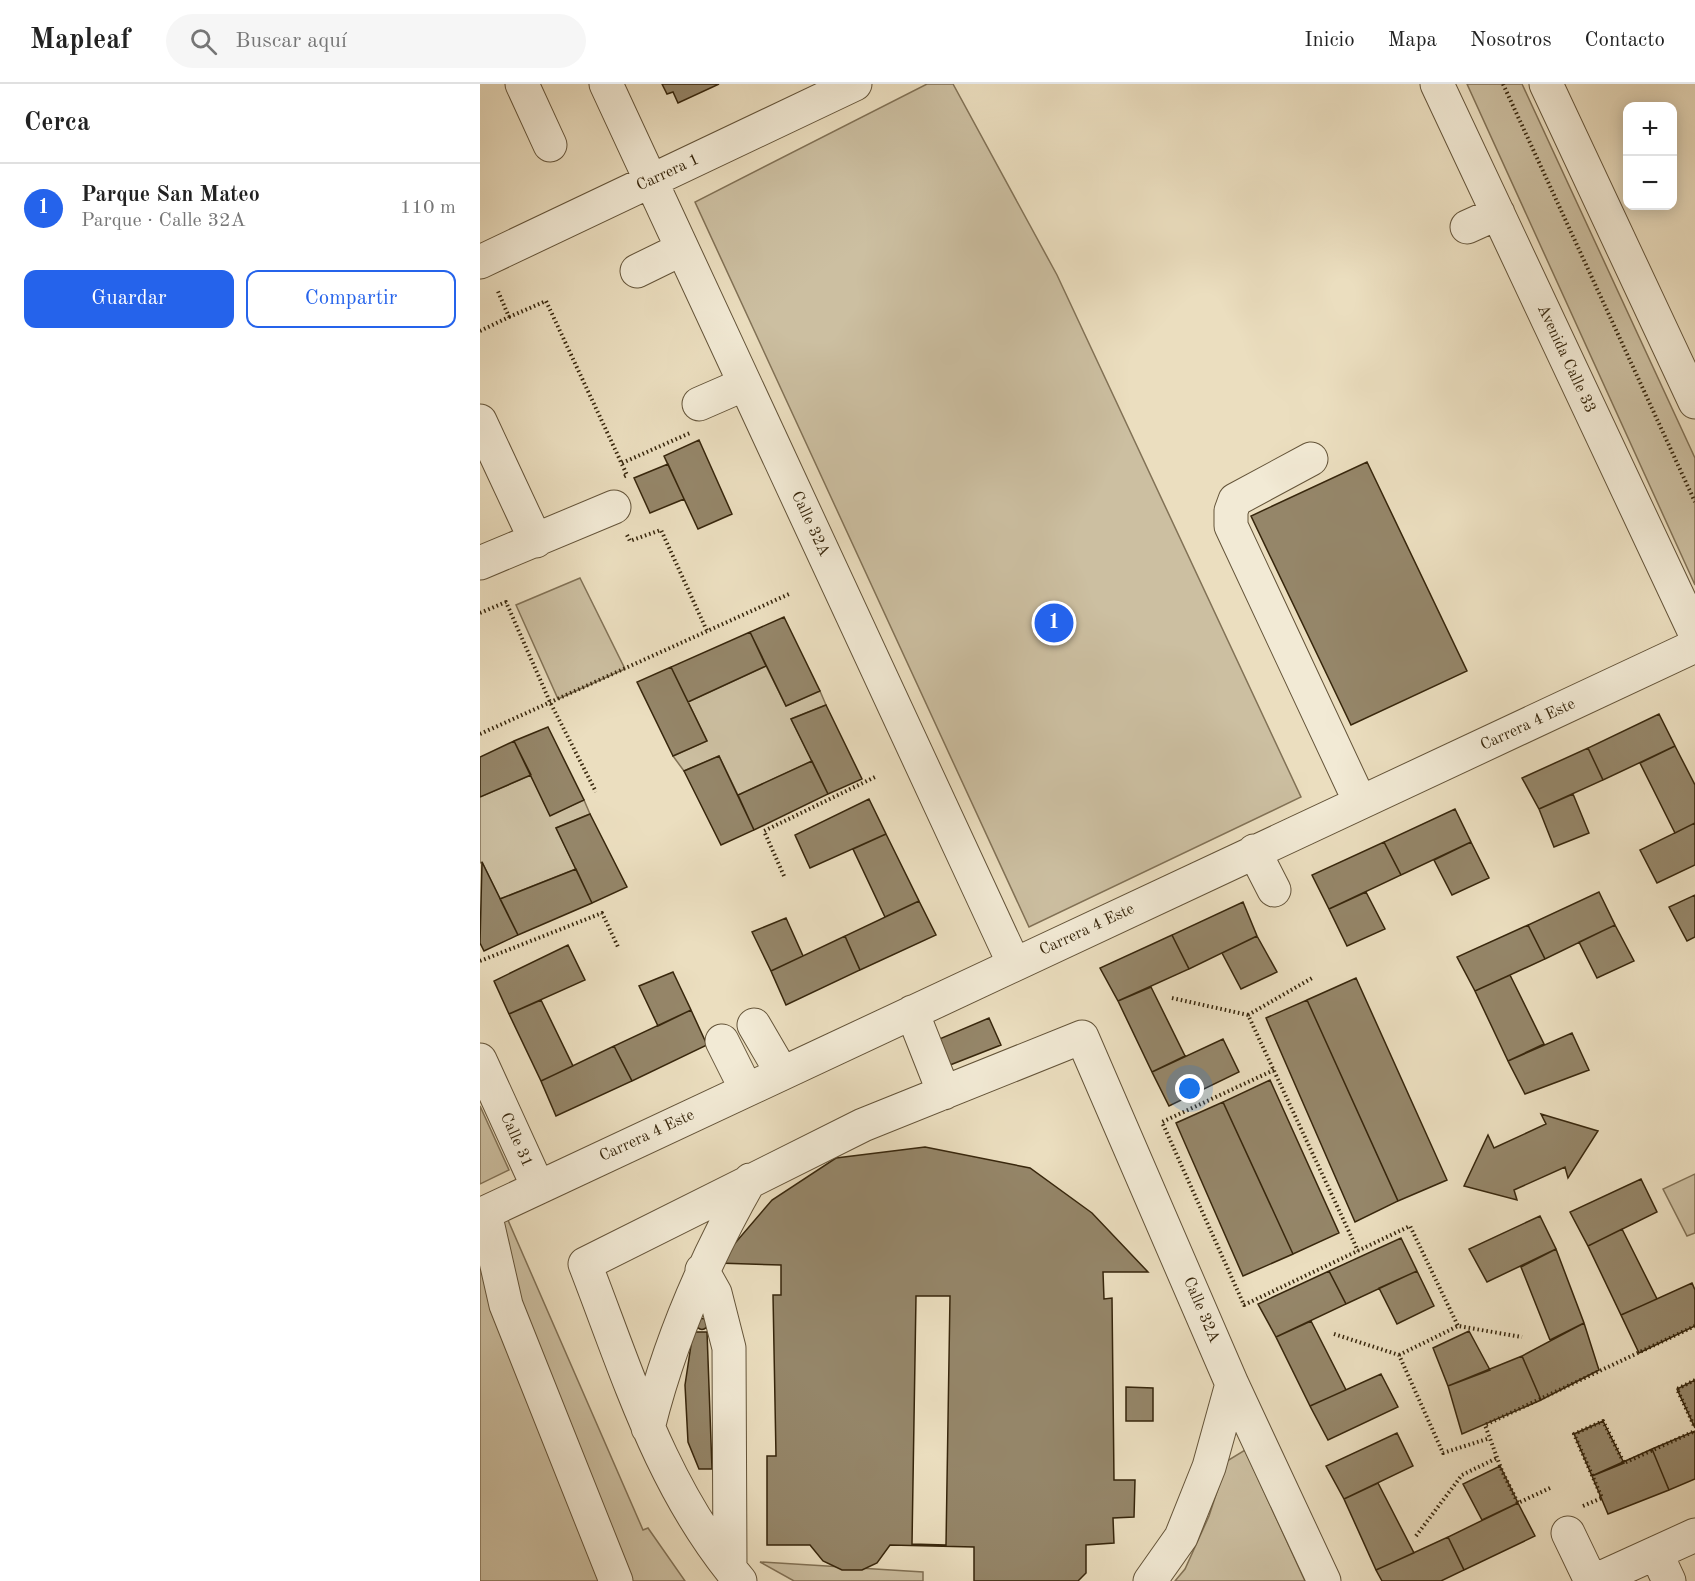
<!DOCTYPE html>
<html lang="es">
<head>
<meta charset="utf-8">
<style>
	body { margin:0; font-family:"Old Standard TT",serif; background:#f6f6f6; color:#222 }
	.controls { position:absolute; right:18px; top:18px; display:grid; overflow:hidden; border-radius:12px; box-shadow:0 3px 15px #0003 }
	.controls button { width:54px; height:54px; display:grid; place-items:center; padding:0; border:0; border-bottom:2px solid #e0e0e0; background:#fff; color:#222; font:30px sans-serif }
	.you { position:absolute; left:710px; top:1005px; width:21px; height:21px; margin:-15px; border:4px solid #fff; border-radius:50%; background:#1a73e8; box-shadow:0 0 0 9px #1a73e833 }
	.badge { display:grid; place-items:center; width:39px; height:39px; border-radius:50%; background:#2563eb; color:#fff; font-size:20px; font-weight:700 }
	.pin { position:absolute; translate:-50% -50%; border:3px solid #fff; box-shadow:0 2px 6px #0006 }
	.list { margin:0; padding:0; list-style:none }
	h2 { display:flex; justify-content:space-between; align-items:center; height:78px; margin:0; padding:0 24px; font-size:26px }
	h2 small { font-size:20px; font-weight:400; color:#767676 }
	.list li { display:grid; grid-template-columns:39px 1fr auto; gap:18px; align-items:center; box-sizing:border-box; height:90px; padding:0 24px; border-top:2px solid #e0e0e0 }
	.list b { display:block; font-size:22px; white-space:nowrap }
	.list p { margin:0; font-size:20px; white-space:nowrap; color:#767676 }
	.list em { font-size:20px; font-style:normal; color:#767676 }
	.actions { display:flex; gap:12px; padding:18px 24px }
	.actions a { flex:1; padding:14px 0; border:2px solid #2563eb; border-radius:12px; text-align:center; font-size:21px; color:#2563eb }
	.actions .main { background:#2563eb; color:#fff }
	.icon { flex:none; width:33px; height:33px; fill:none; stroke:currentColor; stroke-width:2; stroke-linecap:round; stroke-linejoin:round }
	.map { position:relative; flex:none; width:1215px; height:1497px; overflow:hidden }
	header { display:flex; align-items:center; gap:36px; box-sizing:border-box; height:84px; padding:0 30px; background:#fff; border-bottom:2px solid #e0e0e0 }
	header strong { font-size:28px }
	nav { display:flex; gap:33px; margin-inline-start:auto; font-size:21px }
	.search { width:420px; height:54px; background:#f6f6f6; display:flex; align-items:center; gap:15px; box-sizing:border-box; padding:0 21px; border-radius:33px; color:#767676; font-size:22px }
	main { display:flex }
	aside { flex:1; background:#fff }
	.map>svg:first-child { display:block }
	.green { fill:#ccbfa1; stroke:#827256; stroke-width:1.5 }
	.building { fill:#958669; stroke:#37260c; stroke-width:1.5; fill-rule:evenodd }
	.lines { fill:none; stroke-linecap:round; stroke-linejoin:round }
	.minor-casing { stroke:#645439; stroke-width:35 }
	.path { stroke:#37260c; stroke-width:4; stroke-dasharray:1.5 3; stroke-linecap:butt }
	.minor { stroke:#f2ead5; stroke-width:33 }
	.labels { text-anchor:middle; dominant-baseline:central; stroke-width:5; stroke-linejoin:round; paint-order:stroke }
	.street-label { font-size:16px; fill:#37260c; stroke:#f2ead5 }
</style>
</head>
<body>
<header>
<strong>Mapleaf</strong>
<div class="search"><svg class="icon" aria-label="search" viewBox="0 0 24 24"><circle cx="10" cy="10" r="6"/><path d="M15 15l6 6"/></svg>Buscar aquí</div>
<nav><a>Inicio</a><a>Mapa</a><a>Nosotros</a><a>Contacto</a></nav>
</header>
<main>
<aside>
<h2>Cerca<small></small></h2>
<ul class="list">
<li><span class="badge">1</span><div><b>Parque San Mateo</b><p>Parque · Calle 32A</p></div><em>110 m</em></li>
</ul>
<div class="actions"><a class="main">Guardar</a><a>Compartir</a></div>
</aside>
<div class="map">
<svg width="1215" height="1497" viewBox="0 0 1215 1497">
	<rect width="100%" height="100%" fill="#ebdebf"/>
	<filter id="stains"><feTurbulence type="fractalNoise" baseFrequency=".00333" numOctaves="4"/><feColorMatrix values="0 0 0 0 .2 0 0 0 0 .09 0 0 0 0 .02 0 0 0 .5 -.17"/></filter>
	<radialGradient id="worn" r=".72"><stop offset=".6" stop-color="#630" stop-opacity="0"/><stop offset="1" stop-color="#630" stop-opacity=".3"/></radialGradient>
	<path class="green" d="M447 0H473L577 191 821 713 549 843 215 118Z
		M987 0H1042L1215 374V501Z
		M100 494 145 585 78 615 36 521Z
		M286 582 306 622 340 607 346 621 311 635 332 677 258 711 239 672 204 687 193 672 227 657 208 618Z
		M51 691 70 731 104 716 110 730 76 744 96 785 20 815 2 778 0 779V713Z
		M0 1022 29 1086 0 1100Z
		M1215 1090V1149L1207 1152 1183 1105Z
		M24 1127 163 1446 168 1444 205 1497H0V1138Z
		M765 1366 825 1497H695L705 1485 729 1432 747 1377Z
		M280 1478 443 1488V1497H314Z"/>
	<path class="building" d="M182 0H239L198 19 193 8 187 10Z
		M219 356 252 430 218 445 184 372Z
		M887 378 987 587 871 641 771 432Z
		M188 380 204 415 170 429 154 394Z
		M304 533 340 607 306 622 270 548Z
		M270 548 286 582 208 618 191 583Z
		M191 583 227 657 193 672 157 598Z
		M346 621 382 695 348 710 311 635Z
		M1179 630 1195 662 1123 696 1108 664Z
		M68 643 104 716 70 732 34 657Z
		M34 657 51 691 0 713V673Z
		M1195 662 1215 701V739L1195 749 1160 679Z
		M1108 664 1123 696 1059 725 1042 694Z
		M239 672 274 746 241 761 204 687Z
		M332 677 348 710 274 746 258 711Z
		M1093 710 1109 749 1074 763 1059 725Z
		M389 715 406 750 330 784 315 751Z
		M975 725 991 758 921 791 904 758Z
		M110 730 147 803 112 819 76 744Z
		M1215 739V781L1177 799 1160 766Z
		M406 750 439 817 405 833 373 765Z
		M904 758 921 791 849 825 832 791Z
		M991 758 1009 794 972 811 954 776Z
		M2 778 38 851 4 867 0 859Z
		M96 785 112 819 38 851 20 815Z
		M886 808 905 845 867 862 849 825Z
		M1119 808 1135 841 1065 875 1048 841Z
		M1215 811V853L1207 857 1189 823Z
		M439 817 456 851 380 886 365 852Z
		M763 818 777 852 709 885 692 851Z
		M306 834 323 872 291 887 272 848Z
		M1048 841 1065 875 995 907 977 873Z
		M1135 841 1154 877 1117 894 1099 858Z
		M692 851 709 885 638 917 620 884Z
		M365 852 380 886 306 921 291 887Z
		M777 852 797 888 761 905 742 869Z
		M88 861 105 896 29 930 14 897Z
		M193 888 211 926 178 942 159 902Z
		M1030 891 1064 960 1028 977 995 907Z
		M876 894 967 1096 918 1117 827 916Z
		M671 903 705 972 672 988 638 917Z
		M61 916 93 982 61 997 29 930Z
		M827 916 918 1117 875 1138 786 934Z
		M211 926 227 961 152 997 134 962Z
		M509 934 521 961 470 981 457 956Z
		M1092 949 1109 986 1045 1010 1028 977Z
		M743 955 759 988 689 1022 672 988Z
		M134 962 152 997 76 1032 61 997Z
		M790 996 859 1149 813 1170 743 1018Z
		M743 1018 813 1170 763 1192 696 1039Z
		M1061 1030 1118 1047 1088 1094 1085 1083 1034 1106 1037 1116 984 1102 1008 1051 1014 1064 1066 1040Z
		M445 1063 550 1084 612 1129 668 1188H623L624 1215 632 1214 634 1396H655L654 1433 633 1434 634 1459 606 1461V1489L598 1497H494V1463L410 1461 397 1479 382 1486H362L343 1477 330 1461H287V1372H296L293 1211H301V1181L238 1179 292 1116 356 1074ZM436 1212H470L466 1461 432 1460Z
		M1161 1095 1177 1128 1108 1162 1090 1128Z
		M1060 1132 1076 1165 1007 1198 989 1165Z
		M1142 1145 1177 1215 1141 1231 1108 1162Z
		M921 1154 937 1187 866 1220 849 1187Z
		M1076 1165 1104 1239 1070 1256 1041 1183Z
		M849 1187 866 1220 796 1253 778 1220Z
		M937 1187 954 1222 917 1240 899 1204Z
		M1212 1199 1215 1206V1242L1159 1269 1141 1231Z
		M216.5 1240a5.5 5.5 0 1 1 11 0a5.5 5.5 0 1 1-11 0Z
		M831 1237 866 1306 830 1322 796 1253Z
		M1104 1239 1119 1286 1061 1316 1042 1272Z
		M989 1247 1010 1286 968 1302 953 1264Z
		M213 1248H227L232 1385H219L208 1358 205 1301Z
		M1042 1272 1061 1316 982 1350 968 1302Z
		M901 1290 918 1323 848 1356 830 1322Z
		M1215 1296V1344L1197 1305Z
		M646 1303 673 1304V1337H646Z
		M1123 1337 1144 1379 1112 1392 1094 1350Z
		M1215 1347V1395L1189 1406 1172 1365Z
		M917 1349 933 1382 864 1415 846 1382Z
		M1172 1365 1189 1406 1128 1430 1112 1392Z
		M1020 1382 1038 1419 1002 1436 983 1400Z
		M898 1399 934 1469 896 1486 864 1415Z
		M1038 1419 1055 1452 984 1486 968 1453Z
		M968 1453 984 1486 961 1497H902L896 1486Z"/>
	<g class="lines">
		<g class="minor-casing">
			<path id="minor" d="M42 0 70 61
				M126 0 534 880
				M957 0 1215 549
				M1066 0 1215 318
				M987 143 1018 129
				M0 178 375 0
				M157 187 202 165
				M219 320 265 300
				M0 337 56 457
				M831 375 755 416 751 427V442L880 718
				M0 479 134 423
				M774 767 794 806
				M432 928 464 1009
				M274 941 302 989
				M242 957 266 1005
				M0 976 58 1103
				M5 1129 26 1221 136 1497
				M0 1131 1215 562
				M222 1186 235 1209 249 1264 250 1484
				M168 1344C190 1255 225 1175 270 1096
				M1088 1449 1111 1497
				M1176 1469 1189 1497
				M260 1497C182 1405 148 1291 105 1180L383 1041 602 953 752 1300 844 1497
				M670 1497 701 1453 729 1383 752 1300
				M1114 1497 1215 1451"/>
		</g>
		<path class="path" d="M1023 0 1215 418
			M29 233 66 217 147 391 143 393
			M0 247 29 233 17 205
			M142 379 210 349
			M147 451 150 457 181 446 227 547
			M0 529 26 518 70 618 116 708
			M0 650 309 510
			M304 792 284 747 395 693
			M0 877 122 829 139 865
			M692 914 768 931 878 1167
			M768 931 834 893
			M794 986 682 1038 764 1221 930 1142 978 1242
			M854 1250 919 1271 963 1369 1010 1354
			M919 1271 978 1242 1042 1253
			M1215 1296 1197 1305 1215 1344
			M1070 1404 1038 1419 1022 1387 1005 1341 1215 1242
			M1103 1422 1122 1414 1094 1350 1123 1337 1144 1379 1215 1347
			M936 1452 982 1391 1017 1374"/>
		<use href="#minor" class="minor"/>
	</g>
	<g class="labels">
		<g class="street-label">
			<text transform="translate(188 89) rotate(-25)">Carrera 1</text>
			<text transform="translate(1086 275) rotate(65)">Avenida Calle 33</text>
			<text transform="translate(330 440) rotate(65)">Calle 32A</text>
			<text transform="translate(1048 641) rotate(-25)">Carrera 4 Este</text>
			<text transform="translate(607 846) rotate(-25)">Carrera 4 Este</text>
			<text transform="translate(167 1052) rotate(-25)">Carrera 4 Este</text>
			<text transform="translate(36 1056) rotate(66)">Calle 31</text>
			<text transform="translate(721 1226) rotate(67)">Calle 32A</text>
		</g>
	</g>
	<rect width="100%" height="100%" filter="url(#stains)"/>
	<rect width="100%" height="100%" fill="url(#worn)"/>
</svg>
<div class="controls">
<button>+</button>
<button>−</button>
</div>
<div class="you"></div>
<div class="pin badge" style="left:574px;top:539px">1</div>
</div>
</main>
</body>
</html>
